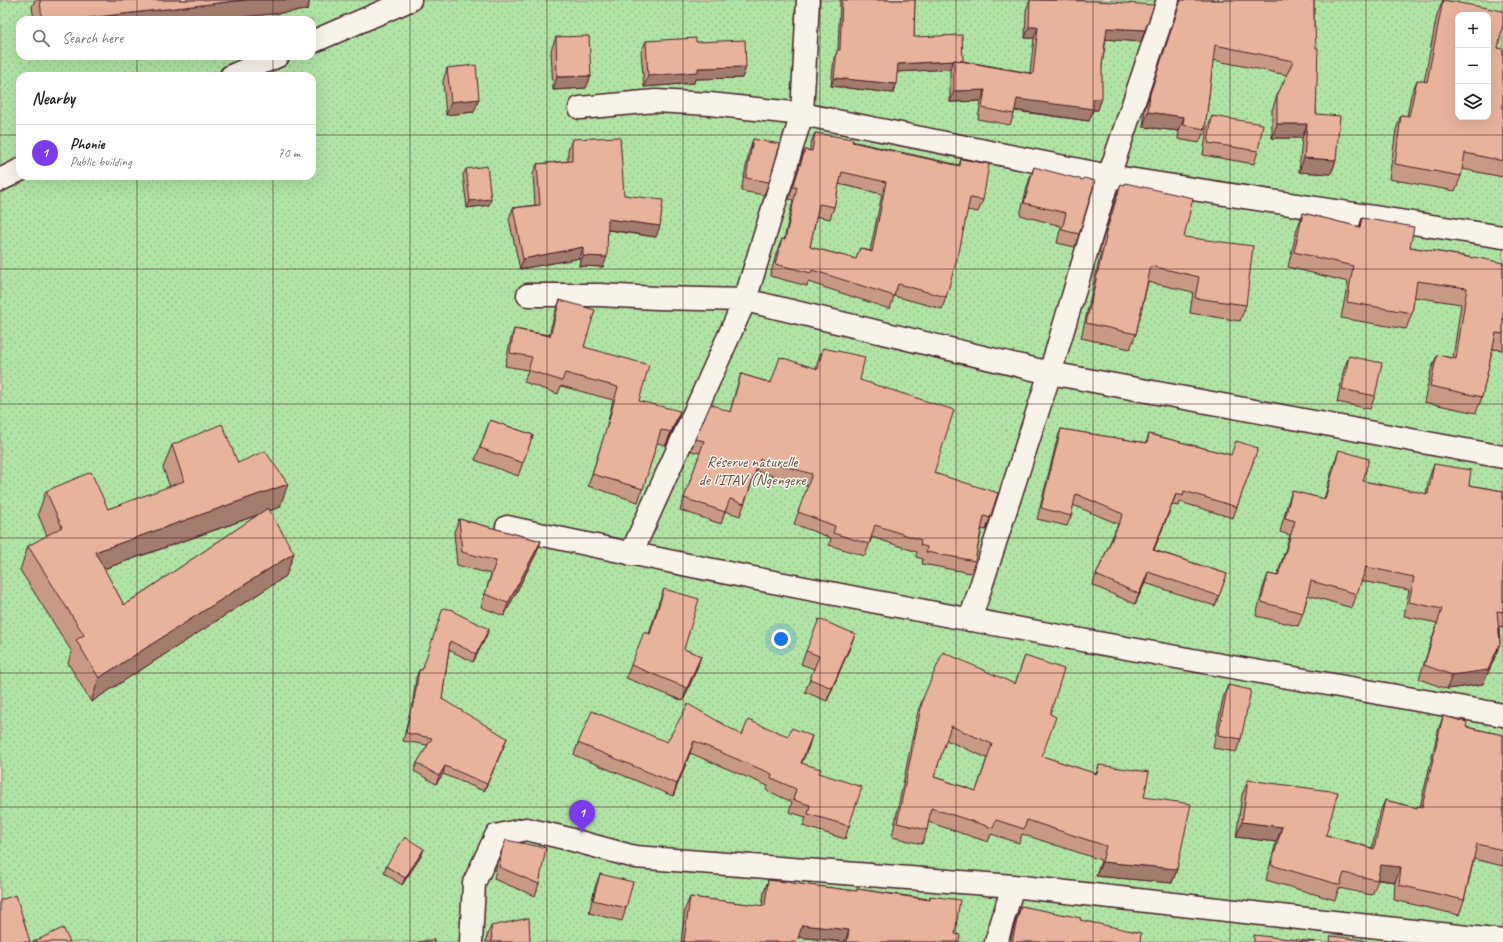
<!DOCTYPE html>
<html lang="en">
<head>
<meta charset="utf-8">
<style>
	body { margin:0; font-family:Caveat,sans-serif; background:#f2f2f2; color:#222 }
	.controls { position:absolute; right:12px; top:12px; display:grid; overflow:hidden; border-radius:8px; box-shadow:0 4px 16px #0002 }
	.controls button { width:36px; height:36px; display:grid; place-items:center; padding:0; border:0; border-bottom:1px solid #e0e0e0; background:#fff; color:#222; font:20px sans-serif }
	.you { position:absolute; left:781px; top:639px; width:14px; height:14px; margin:-10px; border:3px solid #fff; border-radius:50%; background:#1a73e8; box-shadow:0 0 0 6px #1a73e833 }
	.badge { display:grid; place-items:center; width:26px; height:26px; border-radius:50%; background:#7c3aed; color:#fff; font-size:13px; font-weight:700 }
	.pin { position:absolute; translate:-50% -33px; filter:drop-shadow(0 1px 2px #0008) }
	.pin::after { content:''; position:absolute; top:21px; width:14px; height:12px; background:inherit; clip-path:polygon(0 0,100% 0,50% 100%) }
	.list { margin:0; padding:0; list-style:none }
	h2 { display:flex; justify-content:space-between; align-items:center; height:52px; margin:0; padding:0 16px; font-size:17px }
	h2 small { font-size:13px; font-weight:400; color:#767676 }
	.list li { display:grid; grid-template-columns:26px 1fr auto; gap:12px; align-items:center; box-sizing:border-box; height:56px; padding:0 16px; border-top:1px solid #e0e0e0 }
	.list b { display:block; font-size:15px; white-space:nowrap }
	.list p { margin:0; font-size:13px; white-space:nowrap; color:#767676 }
	.list em { font-size:13px; font-style:normal; color:#767676 }
	.icon { flex:none; width:22px; height:22px; fill:none; stroke:currentColor; stroke-width:2; stroke-linecap:round; stroke-linejoin:round }
	.map { position:relative; flex:none; width:1503px; height:942px; overflow:hidden }
	.search { position:absolute; background:#fff; box-shadow:0 4px 16px #0002; left:16px; top:16px; width:300px; height:44px; display:flex; align-items:center; gap:10px; box-sizing:border-box; padding:0 14px; border-radius:12px; color:#767676; font-size:15px }
	.panel { position:absolute; background:#fff; box-shadow:0 4px 16px #0002; left:16px; top:72px; width:300px; height:108px; border-radius:12px }
	.map>svg:first-child { display:block }
	.grass { fill:url(#grass-dots); stroke:#7d8168; fill-rule:evenodd }
	.lines { fill:none; stroke-linecap:round; stroke-linejoin:round }
	.street-casing { stroke:#4a1f2b; stroke-width:25 }
	.secondary-casing { stroke:#4a1f2b; stroke-width:25 }
	.street { stroke:#f7f3e8; stroke-width:22 }
	.secondary { stroke:#f7f3e8; stroke-width:22 }
	.wall { fill:#c89a86; stroke:#4a1f2b; fill-rule:evenodd }
	.shaded-wall { fill:#a27d6d; stroke:#4a1f2b }
	.building { fill:#e8b39c; stroke:#4a1f2b; fill-rule:evenodd }
	.grid { fill:none; stroke:#4a1f2b; stroke-width:1; stroke-opacity:0.55 }
	.labels { text-anchor:middle; dominant-baseline:central; stroke-width:3; stroke-linejoin:round; paint-order:stroke }
	.park-label { font-size:16px; fill:#645049; stroke:#f7f3e8 }
</style>
</head>
<body>
<div class="map">
<svg width="1503" height="942" viewBox="0 0 1503 942">
	<defs>
		<pattern id="grass-dots" width="8" height="8" patternUnits="userSpaceOnUse"><rect width="8" height="8" fill="#b0e3a4"/><path d="M2 2h.1M6 6h.1" fill="none" stroke="#99c28d" stroke-width="1.8" stroke-linecap="round"/></pattern>
	</defs>
	<rect width="100%" height="100%" fill="#f2e0d1"/>
	<filter id="ink" filterUnits="userSpaceOnUse"><feTurbulence type="fractalNoise" baseFrequency=".025" numOctaves="2"/><feDisplacementMap in="SourceGraphic" scale="8" xChannelSelector="R" yChannelSelector="G"/><feConvolveMatrix kernelMatrix="1 2 1 2 8 2 1 2 1" color-interpolation-filters="sRGB"/></filter>
	<g filter="url(#ink)">
		<path class="grass" d="M0 0H1503V942H0ZM1458 15H1488V117H1458ZM20 20H312V56H20ZM20 76H312V176H20Z"/>
		<g class="lines">
			<g class="street-casing">
				<path id="street" d="M580 108 655 101 710 104 802 114 1109 176 1503 237
					M528 295H599L657 298 745 300 1050 373 1503 457
					M507 527C837 599 1170 656 1503 715
					M631 554 745 300 802 114 808 0
					M970 620 1050 373 1109 176 1168 0
					M471 942 474 883 496 836 526 829 565 838 635 857 1013 886 1503 941
					M996 942 1013 886"/>
			</g>
			<g class="secondary-casing">
				<path id="secondary" d="M312 42 410 0
					M231 76 278 56
					M0 180 20 170"/>
			</g>
			<use href="#street" class="street"/>
			<use href="#secondary" class="secondary"/>
		</g>
		<path class="wall" d="M35 0H310L307 10 217 20H34L32 7Z
			M840 0H915L914 37 963 61 1030 73 1034 38H1025L1026 10 1030 0H1081L1141 42 1106 39 1102 65 1098 110H1093L1089 121 1015 111 1010 125 978 119 981 101 950 102V69L897 72 893 93 831 86 834 58 838 50Z
			M1181 0H1314V27L1316 114 1336 160 1331 174 1299 172 1302 138H1272V110L1277 96 1287 75 1213 60 1205 129 1199 143 1178 139 1179 131 1143 127 1145 109Z
			M1443 0 1498 48 1503 49V177L1462 169 1461 176 1455 191 1389 179 1396 130 1401 115 1407 116 1411 95 1417 80 1424 82 1437 15Z
			M556 37 591 76 586 88 553 90 551 50Z
			M646 41 696 42 746 67 742 78 695 79 694 83 644 87 641 52Z
			M447 68 474 112 446 115 443 81Z
			M1212 116 1258 151 1254 164 1203 155 1207 128Z
			M815 133 959 165 961 159 983 200 978 212 967 210 946 297 942 309 894 296 890 309 808 282 807 286 770 276 777 251 782 239 784 240 793 200 789 199 800 162 805 150 810 151V145ZM839 184 882 194 870 251 860 248 856 259 810 247 816 216 830 219 834 207Z
			M572 139 624 195 656 237 607 230 603 267 579 266 580 258 520 269 509 219 513 208 535 205 533 174 537 164 568 161V150Z
			M753 139 769 182 764 195 741 191 749 152Z
			M1034 167 1079 234 1075 247 1057 243 1061 226 1020 215 1029 180Z
			M466 169 489 205 467 208 463 175Z
			M1121 184 1184 237 1246 305 1240 321 1190 313 1193 292 1148 282 1136 334 1130 349 1081 338 1101 252H1099L1115 199Z
			M1303 213 1359 227 1362 218 1410 247 1503 263V350L1492 349 1482 397 1476 413 1424 402 1431 370 1437 355 1453 358 1461 304 1414 297 1412 313 1406 329 1341 318 1348 282 1288 267 1297 229Z
			M560 300 584 347 639 401 676 423 666 445 657 443 638 502 588 486 605 433 613 400 561 386 558 394 524 382 528 370 505 366 510 342 514 329 549 335 555 312Z
			M823 348 860 380 934 473 990 518 986 530 982 529 975 561 971 573 922 564 923 559 916 557 917 552 872 537 865 556 829 545 831 538 794 524 808 486 756 471 740 516 725 511 721 524 680 510 700 453 691 451 695 439 730 412 737 386 741 374 771 383 816 369 818 360Z
			M1349 356 1375 396 1370 409 1337 402 1344 369Z
			M490 420 533 435 518 476 475 460Z
			M1061 429 1146 443 1149 434 1231 455 1258 448 1233 518 1180 502 1179 506 1172 505 1154 550 1227 574 1215 606 1145 583 1135 604 1092 585 1096 575 1118 524 1073 505 1071 516 1067 526 1037 519 1057 440Z
			M172 445 238 463 280 507 269 511 286 576 91 702 68 663 72 652 20 570 28 546 47 536 38 514 46 491 108 509 170 487 163 468ZM258 515 124 605 104 569Z
			M1339 450 1363 481 1426 494 1429 478 1434 464 1469 485 1503 491V627L1499 626 1500 643 1495 657 1483 684 1447 689 1419 679 1437 623 1404 616 1409 590 1361 581 1352 608 1308 595 1303 613 1298 626 1256 616 1263 588 1268 574 1277 576 1290 535 1280 532 1287 505 1292 491 1324 499 1334 464Z
			M459 519 541 541 536 554 504 616 481 607 491 574 457 565 454 532Z
			M664 589 684 649 701 656 697 668 683 701 626 678 631 665 649 634 659 602Z
			M454 612 486 637 473 662 449 650 442 699 504 746 484 791 443 774 436 784 414 771 417 763 428 745 403 741 409 715 412 707 416 678 419 670H422Z
			M855 634 850 647 827 701 805 692 814 669 801 664 806 651Z
			M1025 656 1050 714 1042 756 1096 774 1099 765 1144 797 1177 869 1172 883 1096 876 1101 860 1022 834 1019 843 991 834 988 842 928 822 927 830 922 844 892 837 918 711 923 698 1015 684ZM946 740 987 758 976 791 934 777Z
			M1228 685 1241 739 1236 752 1213 748 1223 698Z
			M1443 716 1466 727 1503 735V866L1474 859 1464 900 1459 915 1394 900 1395 882 1378 880 1372 895 1339 888 1335 900 1266 880 1276 842 1236 837 1242 795 1248 780 1326 835 1372 848 1379 815 1385 800 1416 808 1420 807 1438 731Z
			M788 736H812L801 763 819 773 849 826 845 839 803 826 806 817 789 812 792 802 766 790 768 786 690 753 673 796 574 755 578 743 667 742Z
			M424 849 421 856 402 885 384 873 386 866Z
			M502 850 539 884 535 896 494 879 497 863Z
			M600 874 626 908 622 921 589 913 595 887Z
			M768 880 856 891 857 889 929 899 930 896 955 934 959 942H843L798 937 797 942H681L685 909 690 897 762 906 764 892Z
			M1021 906 1080 920 1140 942H1010L1012 934 1016 920Z
			M491 926 530 942H486V939Z"/>
		<path class="shaded-wall" d="M245 0H310L307 10 217 20H71Z
			M1029 27H1038L1034 38H1025Z
			M1107 28 1145 30 1141 42 1103 39Z
			M953 61 950 69 895 72 898 64Z
			M746 67 742 78 695 79 694 83 644 87 648 76 698 68Z
			M591 76 586 88 553 90 557 77Z
			M834 78 896 84 893 93 831 86Z
			M985 90 981 101 950 102 954 91Z
			M1102 98 1098 110H1093L1089 121 1013 110 1017 99Z
			M479 99 474 112 446 115 451 102Z
			M1148 112 1184 117 1179 131 1143 127Z
			M1277 124H1307L1302 138H1272Z
			M1304 158 1336 160 1331 174 1299 172Z
			M491 199 489 205 467 208 470 201Z
			M608 219 660 226 656 237 604 229Z
			M583 247 580 258 520 269 523 259Z
			M583 256 607 257 603 267 579 266Z
			M680 411 676 423 666 445 671 432Z
			M288 484 280 507 86 575 95 552Z
			M1176 494 1172 505 1149 560 1153 550Z
			M541 541 536 554 504 616 508 603Z
			M294 553 286 576 91 702 99 678Z
			M1148 572 1145 583 1135 604 1139 594Z
			M489 629 486 637 473 662 476 654Z
			M855 634 850 647 827 701 832 688Z
			M1500 643 1495 657 1483 684 1447 689 1452 675Z
			M701 656 697 668 683 701 687 688Z
			M812 736 808 749 796 775 801 763Z
			M507 738 504 746 484 791 487 784Z
			M694 741 690 753 673 796 677 784Z
			M445 766 443 774 436 784 439 776Z
			M1242 822 1282 827 1276 842 1236 837Z
			M424 849 421 856 402 885 405 878Z
			M1102 862 1177 869 1172 883 1096 876Z
			M1381 865 1401 867 1395 882 1376 879Z
			M802 925 849 930 845 942 798 937Z"/>
		<path class="building" d="M40 0H245L71 20H42Z
			M842 0H915L914 37 962 35 963 61 954 60 953 61 898 64 896 84 834 78 837 50H840Z
			M1030 0 1097 1 1154 5 1145 30 1107 28 1102 65V98L1093 99V109L1017 99 1014 114 982 108 985 90 954 91V60L1033 74 1038 27H1029Z
			M1181 0H1314V27H1315L1316 48H1318L1316 114 1340 116 1336 160 1304 158 1307 124H1277V96L1293 61 1215 45 1205 129 1183 125 1184 117 1148 112 1150 94Z
			M1443 0 1503 11V24L1498 48 1503 49V161L1465 153 1461 176 1395 164 1401 115 1409 116 1417 80 1427 82ZM1458 15H1488V117H1458Z
			M589 36 591 76 557 77 556 37Z
			M696 38V42L745 40 746 67 698 68V72L648 76 646 41Z
			M476 65 479 99 451 102 447 68Z
			M1212 116 1263 124 1258 151 1208 143Z
			M815 133 853 139 852 142 960 166 961 159 989 164 983 200 970 198 959 252 946 297 898 284 894 296 812 270 811 273 775 264 782 239 785 240 797 187H793L805 150 812 151ZM842 172 886 182 872 252 860 248 856 259 810 247 819 204 834 207Z
			M620 137 624 195 663 200 660 226 608 219 607 257 583 256V247L523 259 513 208 540 205 537 164 572 161V139Z
			M753 139 780 144 769 182 746 178Z
			M487 166 491 199 470 201 466 169Z
			M1034 167 1083 180 1084 178 1095 181 1079 234 1062 230 1066 213 1024 203Z
			M1125 183 1193 198 1184 237 1253 246 1246 305 1195 298 1199 277 1151 266 1136 334 1086 323 1106 237 1105 236 1121 184 1125 185Z
			M1303 213 1360 227 1362 218 1414 227 1410 247 1473 258 1474 257 1503 263V334L1496 333 1482 397 1430 386 1437 355 1456 359 1467 288 1417 281 1412 313 1347 302 1353 266 1294 252Z
			M560 300 595 310 584 347 649 365 639 401 680 411 671 432 661 430 643 489 592 474 609 420 618 387 565 373 562 381 528 370 532 357 510 353 514 329 550 336Z
			M823 348 865 357 860 380 954 410 934 473 998 493 990 518 984 516 975 561 926 552 927 547 920 545 921 540 875 525 869 544 833 533 835 526 798 512 812 474 760 459 744 504 730 499 725 512 684 498 704 441 695 439 711 404 730 412 741 374 771 383 780 357 818 369Z
			M1349 356 1382 363 1375 396 1342 389Z
			M490 420 533 435 523 463 480 448Z
			M222 424 238 463 265 451 288 484 95 552 124 605 268 508 294 553 99 678 76 640 84 635 28 546 62 527 46 491 91 472 108 509 184 481 172 445Z
			M1061 429 1147 443 1149 434 1231 455 1236 441 1258 448 1237 507 1184 491 1183 496 1176 494 1153 550 1227 574 1219 596 1148 572 1139 594 1096 575 1123 514 1076 494 1071 516 1041 508Z
			M1339 450 1369 459 1363 481 1428 494 1434 464 1471 470 1469 485 1503 491V612L1497 611 1500 643 1488 670 1452 675 1424 665 1442 609 1409 602 1414 577 1366 567 1357 594 1311 581 1303 613 1261 602 1268 574 1278 576 1295 521 1285 518 1292 491 1325 499Z
			M459 519 541 541 508 603 485 594 496 561 462 552Z
			M664 589 699 599 684 649 701 656 687 688 631 665 644 632 650 634Z
			M443 608 454 610V612L489 629 476 654 450 641 442 699 507 738 487 784 445 766 439 776 417 763 432 738 406 733 411 707H413L419 670H422Z
			M819 619 855 634 832 688 810 679 819 656 806 651Z
			M943 652 1015 684 1025 656 1064 669 1050 714 1056 717 1042 756 1097 774 1099 765 1149 772 1144 797 1191 804 1177 869 1102 862 1106 846 1027 820 1024 829 996 820 993 828 931 808 927 830 897 823 923 698ZM951 726 992 744 976 791 934 777Z
			M1228 685 1251 690 1241 739 1218 735Z
			M688 704 742 735 748 720 788 736 792 728 812 736 801 763 821 769 819 773 862 787 849 826 808 814 810 805 793 800 796 789 771 778 772 774 694 741 677 784 578 743 592 711 667 742Z
			M1443 716 1467 722 1466 727 1503 735V850L1477 844 1464 900 1399 885 1401 867 1381 865 1377 880 1344 873 1340 885 1271 865 1282 827 1242 822 1248 780 1338 792 1326 835 1374 849 1385 800 1417 808V806L1422 807Z
			M405 837 424 849 405 878 386 866Z
			M506 840 546 848 539 884 499 867 502 850Z
			M600 874 633 882 626 908 593 900Z
			M768 880 857 891V889L930 900V896L960 900 955 934 960 935 959 942H847L849 930 802 925 797 942H684L690 897 765 906Z
			M16 895 30 942H0V900Z
			M1021 906 1081 918 1080 920 1141 933 1140 942H1012L1017 920Z
			M529 918 530 942H492L491 926Z
			M63 928 70 942H33Z
			M1254 935 1316 942H1254Z
			M1331 936 1364 940V942H1330Z
			M434 939 435 942H418Z"/>
	</g>
	<path class="grid" d="M137 0V20M273 0V20M410 0V942M547 0V942M683 0V942M820 0V942M956 0V942M1093 0V942M1230 0V942M1366 0V942M137 56V76M273 56V76M0 135H20M312 135H1503M137 176V942M273 176V942M0 269H1503M0 404H1503M0 538H1503M0 673H1503M0 807H1503"/>
	<g class="labels">
		<g class="park-label">
			<text x="752" y="462">Réserve naturelle<tspan x="752" dy="18">de l'ITAV (Ngengere</tspan></text>
		</g>
	</g>
</svg>
<div class="controls">
<button>+</button>
<button>−</button>
<button><svg class="icon" aria-label="layers" viewBox="0 0 24 24"><path d="M12 4l9 5-9 5-9-5zM3 14l9 5 9-5"/></svg></button>
</div>
<div class="you"></div>
<div class="pin badge" style="left:582px;top:833px">1</div>
<div class="search"><svg class="icon" aria-label="search" viewBox="0 0 24 24"><circle cx="10" cy="10" r="6"/><path d="M15 15l6 6"/></svg>Search here</div>
<section class="panel">
<h2>Nearby<small></small></h2>
<ul class="list">
<li><span class="badge">1</span><div><b>Phonie</b><p>Public building</p></div><em>70 m</em></li>
</ul>
</section>
</div>
</body>
</html>
